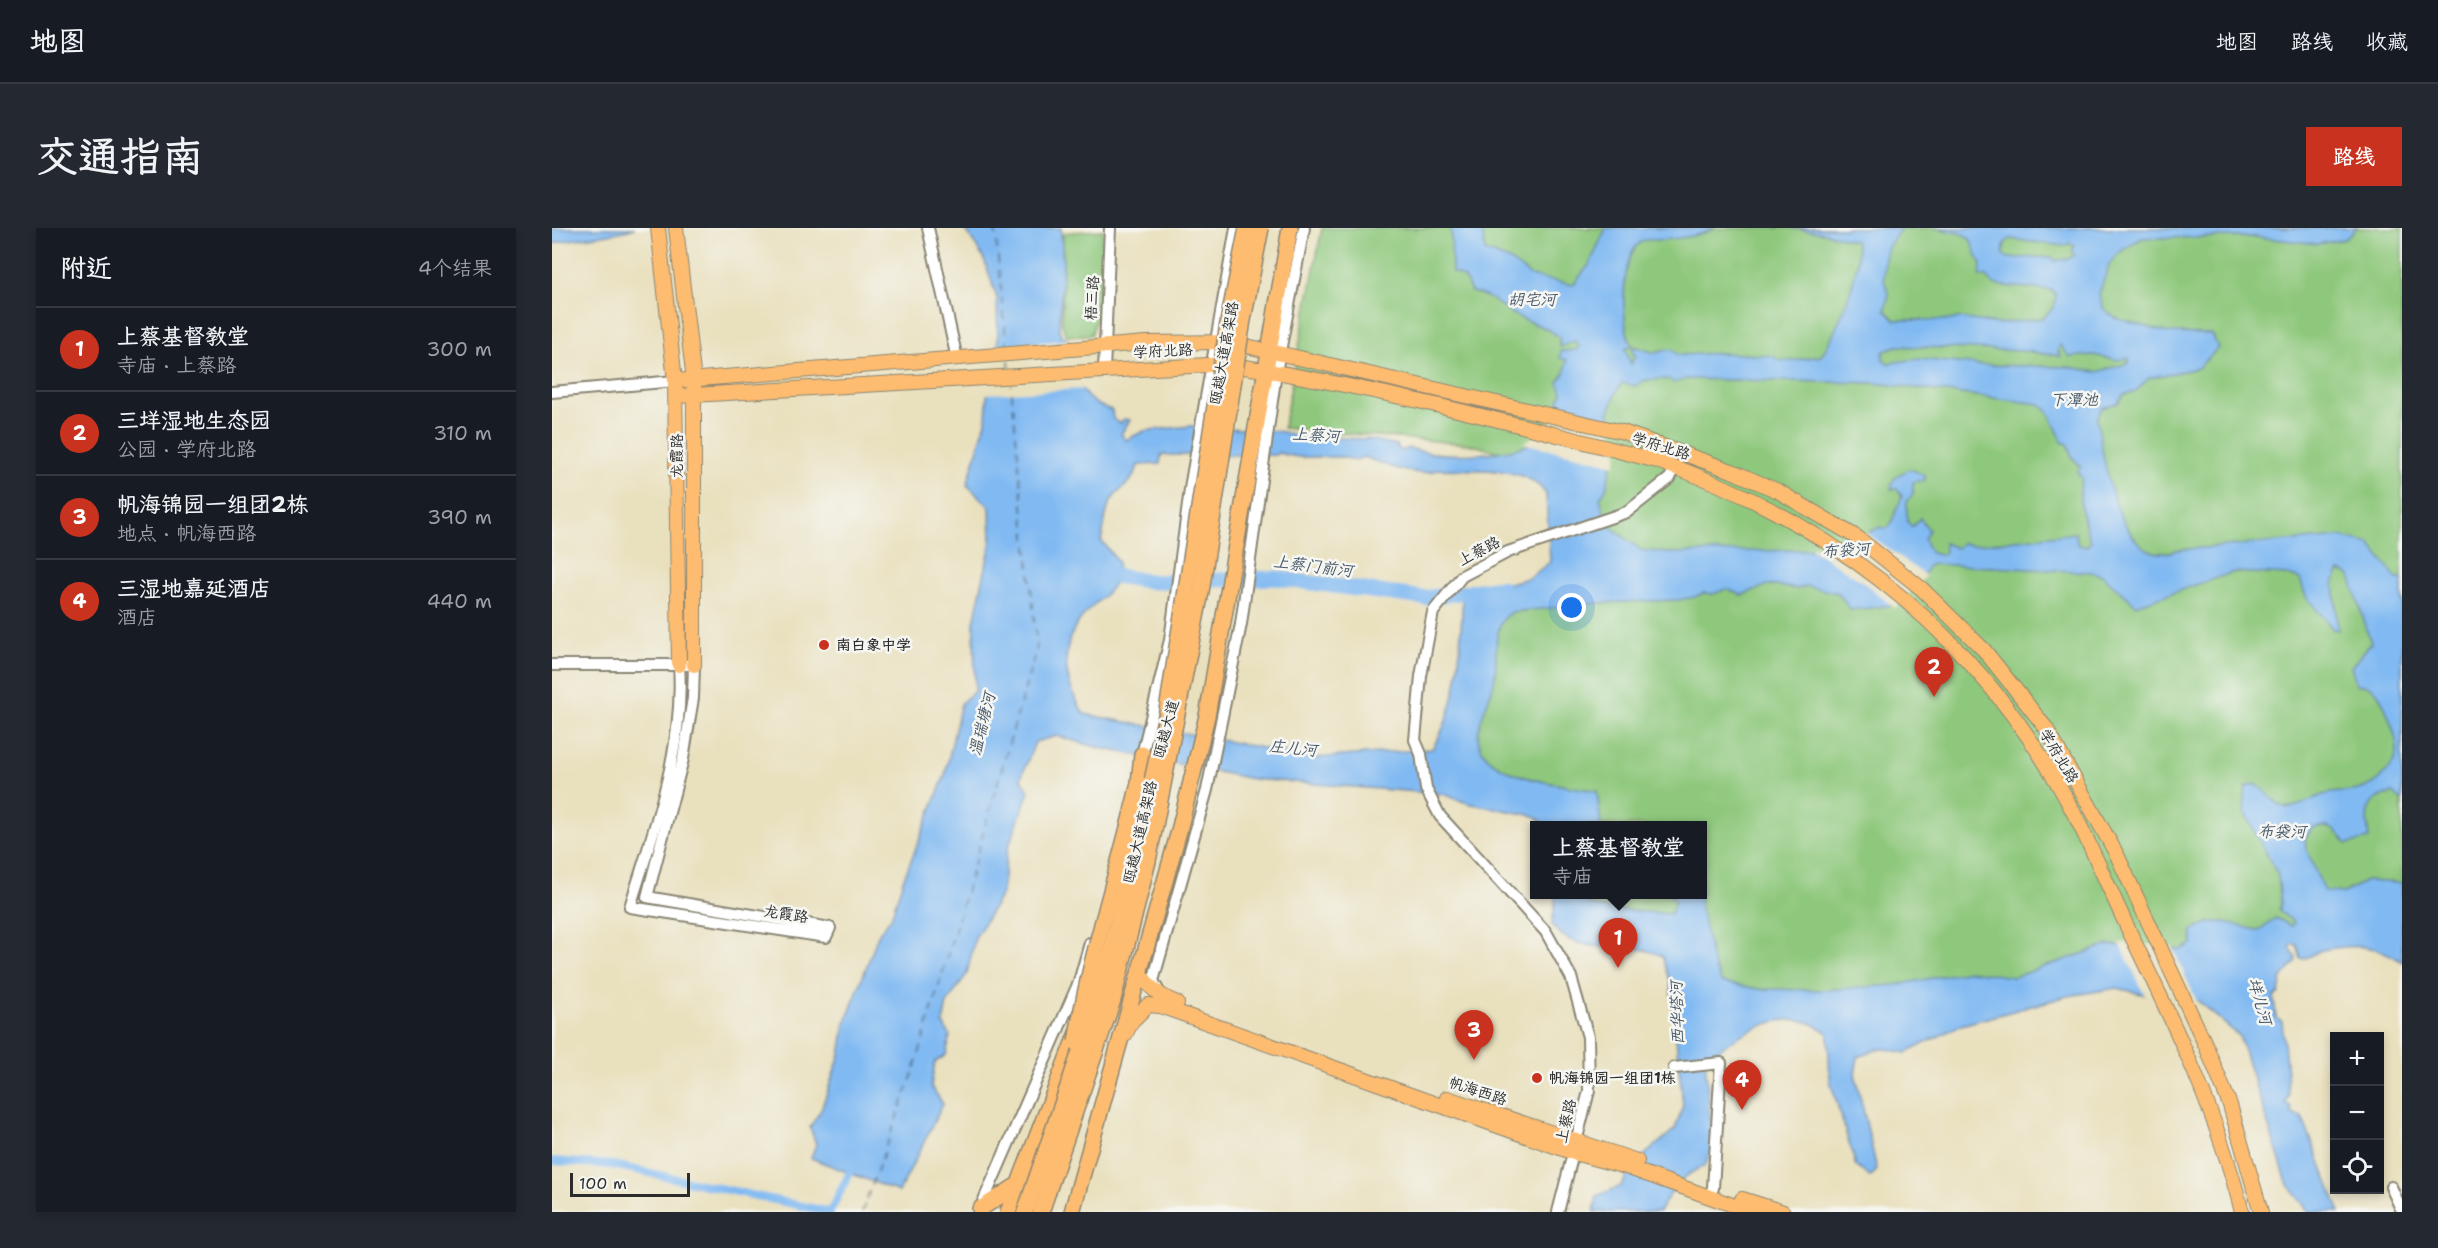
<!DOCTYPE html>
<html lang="zh">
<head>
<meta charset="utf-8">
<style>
	body { margin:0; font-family:"Shantell Sans","LXGW WenKai TC",sans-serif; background:#242831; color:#f1f3f6 }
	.controls { position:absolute; right:18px; bottom:18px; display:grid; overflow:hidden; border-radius:0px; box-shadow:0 3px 9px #0003 }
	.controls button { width:54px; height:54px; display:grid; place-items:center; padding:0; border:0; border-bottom:2px solid #363941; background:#171b24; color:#f1f3f6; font:30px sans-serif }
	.scale { position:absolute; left:18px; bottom:15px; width:120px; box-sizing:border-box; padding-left:6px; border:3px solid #2b2b2b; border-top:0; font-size:16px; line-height:21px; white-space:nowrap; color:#2b2b2b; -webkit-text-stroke:4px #f6f6f2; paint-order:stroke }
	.you { position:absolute; left:1020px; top:380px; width:21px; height:21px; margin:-15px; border:4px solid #fff; border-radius:50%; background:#1a73e8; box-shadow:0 0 0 9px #1a73e833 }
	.badge { display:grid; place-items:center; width:39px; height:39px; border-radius:50%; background:#c8321e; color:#fff; font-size:20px; font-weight:700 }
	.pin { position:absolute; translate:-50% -50px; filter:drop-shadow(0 2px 3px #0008) }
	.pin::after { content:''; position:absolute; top:32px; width:21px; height:18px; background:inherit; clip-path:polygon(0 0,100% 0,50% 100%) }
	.popup { position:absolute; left:978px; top:593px; width:177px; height:78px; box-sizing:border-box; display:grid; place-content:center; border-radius:0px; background:#171b24; filter:drop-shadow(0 2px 4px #0005); font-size:20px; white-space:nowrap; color:#9ea1a6 }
	.popup b { font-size:22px; color:#f1f3f6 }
	.popup::after { content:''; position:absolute; left:50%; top:100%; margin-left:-12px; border:12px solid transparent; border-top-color:#171b24 }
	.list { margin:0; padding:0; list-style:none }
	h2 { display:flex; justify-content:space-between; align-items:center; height:78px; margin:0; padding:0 24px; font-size:26px }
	h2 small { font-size:20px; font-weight:400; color:#9ea1a6 }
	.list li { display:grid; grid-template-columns:39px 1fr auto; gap:18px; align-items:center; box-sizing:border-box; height:84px; padding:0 24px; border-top:2px solid #363941 }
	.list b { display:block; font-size:22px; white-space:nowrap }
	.list p { margin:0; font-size:20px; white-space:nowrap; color:#9ea1a6 }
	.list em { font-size:20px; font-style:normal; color:#9ea1a6 }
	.icon { flex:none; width:33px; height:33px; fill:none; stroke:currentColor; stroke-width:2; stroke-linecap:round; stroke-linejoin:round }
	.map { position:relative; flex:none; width:1850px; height:984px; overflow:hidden; border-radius:0px }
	header { display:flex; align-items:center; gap:36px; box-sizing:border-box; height:84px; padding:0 30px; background:#171b24; border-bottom:2px solid #363941 }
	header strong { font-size:28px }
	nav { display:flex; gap:33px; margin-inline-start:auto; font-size:21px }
	.intro { display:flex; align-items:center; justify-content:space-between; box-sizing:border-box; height:144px; padding:0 36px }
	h1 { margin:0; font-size:42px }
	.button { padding:15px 27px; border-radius:0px; background:#c8321e; color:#fff; font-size:21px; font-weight:700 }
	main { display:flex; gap:36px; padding:0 36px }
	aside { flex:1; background:#171b24; border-radius:0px; box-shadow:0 3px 9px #0003 }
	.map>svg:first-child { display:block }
	.green { fill:#8ec87c; stroke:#5c7a54; stroke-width:1.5 }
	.water { fill:#81baf2; stroke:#56728e; stroke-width:1.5; fill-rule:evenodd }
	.pier { fill:#e9e0bd }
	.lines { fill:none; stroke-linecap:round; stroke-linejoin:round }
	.canal { stroke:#81baf2; stroke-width:8 }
	.river { stroke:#81baf2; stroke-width:15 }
	.ferry { stroke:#455667; stroke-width:1.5; stroke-dasharray:8 6; stroke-linecap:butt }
	.minor-casing { stroke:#8a8674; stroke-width:14 }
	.major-casing { stroke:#8a8674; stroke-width:16 }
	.highway-casing { stroke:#8a8674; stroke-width:18 }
	.minor { stroke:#fff; stroke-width:10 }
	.major { stroke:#febc70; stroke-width:14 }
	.highway { stroke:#febc70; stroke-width:15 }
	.highway-bridge-casing { stroke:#8a8674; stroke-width:18; stroke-linecap:butt }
	.highway-bridge { stroke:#febc70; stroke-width:15 }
	.poi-dot { fill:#c8321e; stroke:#f6f6f2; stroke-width:2 }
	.labels { text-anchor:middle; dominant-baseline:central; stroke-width:5; stroke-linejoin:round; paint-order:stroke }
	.street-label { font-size:15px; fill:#2b2b2b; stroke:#f6f6f2 }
	.poi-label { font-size:15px; font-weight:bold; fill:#2b2b2b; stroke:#f6f6f2; text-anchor:start }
	.water-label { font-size:16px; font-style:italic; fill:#455667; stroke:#f6f6f2 }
</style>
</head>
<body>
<header>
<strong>地图</strong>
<nav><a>地图</a><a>路线</a><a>收藏</a></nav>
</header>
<div class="intro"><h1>交通指南</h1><a class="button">路线</a></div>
<main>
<aside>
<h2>附近<small>4个结果</small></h2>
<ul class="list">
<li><span class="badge">1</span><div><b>上蔡基督教堂</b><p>寺庙 · 上蔡路</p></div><em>300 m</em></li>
<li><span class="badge">2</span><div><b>三垟湿地生态园</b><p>公园 · 学府北路</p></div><em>310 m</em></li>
<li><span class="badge">3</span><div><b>帆海锦园一组团2栋</b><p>地点 · 帆海西路</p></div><em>390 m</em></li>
<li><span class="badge">4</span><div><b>三湿地嘉延酒店</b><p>酒店</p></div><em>440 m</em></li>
</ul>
</aside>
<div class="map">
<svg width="1850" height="984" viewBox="0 0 1850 984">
	<rect width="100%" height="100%" fill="#f6f6f2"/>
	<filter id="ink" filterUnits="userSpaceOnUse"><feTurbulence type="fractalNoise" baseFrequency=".0167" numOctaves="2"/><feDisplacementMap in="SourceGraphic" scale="12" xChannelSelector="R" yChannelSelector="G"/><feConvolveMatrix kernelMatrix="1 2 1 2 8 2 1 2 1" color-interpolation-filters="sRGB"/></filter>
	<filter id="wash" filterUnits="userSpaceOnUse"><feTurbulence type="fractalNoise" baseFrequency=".008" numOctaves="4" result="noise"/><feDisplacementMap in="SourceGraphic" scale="24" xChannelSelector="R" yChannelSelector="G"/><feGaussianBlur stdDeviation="1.35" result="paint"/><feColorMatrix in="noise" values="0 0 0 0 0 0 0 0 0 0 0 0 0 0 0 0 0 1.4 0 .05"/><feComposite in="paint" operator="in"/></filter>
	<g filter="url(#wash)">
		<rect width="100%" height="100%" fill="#e9e0bd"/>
		<path class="green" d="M770 0H1850V686L1420 781 1170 789 1127 717 1025 689 1021 667 1150 666V598L1008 597 907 560 922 378 1005 361 1020 242 916 216 731 200Z
			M551 2 545 89 539 107 515 108 510 97 511 5Z"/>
		<path class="water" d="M0 0H83C56 9 28 8 0 16Z
			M413 0H509L511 36 507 101 510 109 517 112C524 145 523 173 560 182L561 191 568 195 572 191 578 192 569 206 574 212 592 203 639 198 725 203 754 209 816 211 844 217 849 223 857 220C886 230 946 228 975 217 983 213 991 206 998 201L1010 164 1006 154 1013 145 1015 132 1008 130 1009 123 1024 122 1027 118 1023 113 1008 119 1007 109C995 98 979 96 964 88 944 77 945 70 919 64L913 50 900 44 899 0H930L933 23 957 32 979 48 1021 57 1037 37 1054 0H1163C1145 9 1130 10 1109 12 1104 12 1096 11 1091 13 1068 21 1068 100 1080 117L1073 121 1079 136 1083 127 1080 124 1081 118 1103 125 1118 121 1127 127 1170 125 1222 128 1225 132 1237 133 1269 128C1284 106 1314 36 1303 13L1273 5 1238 0H1349L1336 19 1333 29 1332 52 1337 66 1333 82 1343 92H1397L1407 90 1446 96 1491 90 1502 79 1504 67 1499 62 1442 57 1435 49 1428 48 1429 37 1418 11 1411 6 1383 0H1805L1793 11 1766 16 1703 9 1590 10 1566 25 1557 37 1547 66 1551 80 1563 90 1617 105 1660 106 1666 120 1646 140 1597 150 1584 163 1571 167 1566 175 1550 180 1545 190C1550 225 1567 346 1624 322L1789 309 1818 316 1845 351H1850V573L1841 565C1811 572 1814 585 1817 611L1795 616C1783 601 1779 596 1760 600L1753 611 1754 620 1772 663 1792 665 1814 653 1850 655V734C1826 716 1799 716 1770 722 1762 724 1758 731 1749 731L1745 717 1740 716 1738 721 1744 729V734L1730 750 1727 765 1722 769 1724 789 1730 794 1737 868 1734 875 1739 880V886L1750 889 1788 984H1757L1736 957 1687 808 1646 773 1607 770 1565 760 1516 768 1409 797 1354 825 1329 820 1306 829 1303 846 1325 942 1318 949 1304 938 1278 852 1276 806C1238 772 1184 807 1153 832L1161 918 1153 938C1130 946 1119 963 1107 984H1042L1045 968 1069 958 1082 936 1123 901 1131 877 1118 753 1110 728C1075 710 1026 732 1000 697L1004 667H1031L1034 675 1055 681 1119 686 1123 673 1117 667H1146L1160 732 1169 754 1207 761 1271 762 1343 757 1418 743 1462 749 1556 717 1629 722 1640 716V703L1658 694H1673L1704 702 1710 701 1724 690 1740 698 1742 694 1727 683 1729 676 1726 647 1692 584 1694 559 1703 556C1715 562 1721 575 1732 579 1743 582 1759 571 1770 567 1787 562 1803 566 1819 557 1830 551 1842 537 1845 525 1847 513 1831 468 1822 461 1817 457 1812 456 1805 457L1799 439 1819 415 1799 351 1797 347 1788 343 1782 353 1786 402 1781 401 1754 369 1748 351 1735 347 1682 344 1584 377 1550 347 1539 344 1381 336 1376 338 1374 344 1342 377 1299 382 1286 365 1254 358 1247 361 1216 357 1190 367 1174 361 1161 366 1151 365 1143 369 1126 372 1048 375 959 384C939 397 946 427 943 448 941 466 930 483 927 501 917 550 1013 557 1045 563L1049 597H994L983 588 915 575 891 566 700 551 544 519 505 508 483 514 469 550 477 563 455 623 450 665 423 710 415 746 395 775 391 795 398 808 394 827 383 834 379 858 391 876 347 964 259 930 264 916 258 899 269 882 288 827 293 796 327 705 339 690 350 655 393 547 409 475 423 463 422 394 439 315 438 279 415 257 434 194 437 131 446 116 445 70 432 31ZM1458 11 1513 18 1518 15 1523 18 1520 23 1523 27 1514 32 1507 31 1504 34 1501 29 1455 30 1451 26 1453 15ZM1508 117 1518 129 1542 127 1564 132 1577 130V135L1545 144 1518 139 1428 137 1367 131 1336 135 1331 131V124L1344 118 1472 123 1509 128 1506 123ZM1116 151 1122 155 1134 151 1323 155 1488 176 1497 185 1511 215H1515L1520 229 1529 239 1525 243 1530 251C1524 268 1532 296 1539 313L1535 318H1529L1525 315 1524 305 1420 317 1410 315 1405 320 1392 315 1393 323 1391 327 1379 325 1372 311 1377 302 1368 290 1360 299 1355 293V273L1361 266V254L1373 252V248L1359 241C1347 246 1341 247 1339 261H1345L1350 268 1338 298 1334 301 1328 299 1282 321 1115 325 1089 322 1055 296 1048 270 1054 261 1062 226 1057 206 1059 188 1056 185C1062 175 1062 164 1070 155L1083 158 1094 152ZM726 225 746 229H790L803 232 812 229C831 236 867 252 886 241 918 243 974 235 994 266L998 334 977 350 911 366C907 422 911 472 880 521L763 530 532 486C512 454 505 418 532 387 540 377 555 368 561 357 565 351 565 341 566 334L549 312C553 300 552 287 558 275 566 259 581 258 586 237L608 236 609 227H723Z"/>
		<path class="pier" d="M523 111 528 120 532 161 434 166V131L440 119Z
			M1003 177 1062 191 1060 206 1065 226 1063 237 971 215 996 199Z
			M1313 304 1374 348 1343 380 1311 354 1257 319 1281 318Z
			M1568 715 1620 718 1647 778 1594 770Z"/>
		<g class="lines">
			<path class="canal" d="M0 933 61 937 278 984
				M278 984 302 936"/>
			<path class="river" d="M544 345 603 354 723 350 872 370 949 359"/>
			<path class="ferry" d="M443 0 455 121
				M457 132 458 142
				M310 984 363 840 485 419 459 156"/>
		</g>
	</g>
	<g filter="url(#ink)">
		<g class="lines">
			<g class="minor-casing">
				<path id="minor" d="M376 0 405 131
					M552 143 558 0
					M0 164 123 153
					M0 437H142L141 470 131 531 95 669 278 700 274 709 78 679C102 600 133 520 127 437
					M589 531 618 412 639 254 684 0
					M606 762 601 753 655 562 689 396 724 144 752 0
					M1122 840 1169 835 1161 960 1157 968
					M1839 959 1850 983
					M428 981 527 754 538 715
					M1006 984 1037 863 1036 809 1019 749 994 704 888 588 874 561 869 526 863 512 869 448 881 384 910 348 956 324 1075 284 1118 250 1123 239"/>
			</g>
			<g class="major-casing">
				<path id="major" d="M106 0 123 153 127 437
					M124 0 142 153V437
					M123 153 594 115 677 114 1071 204 1180 243 1226 263 1306 310 1370 361 1432 422 1494 500 1565 627 1654 818 1678 877 1709 984
					M123 168 673 136C816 157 965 196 1105 233 1268 288 1407 393 1497 541 1530 594 1554 655 1581 711 1625 802 1665 885 1690 984
					M587 744C598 760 607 768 625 775
					M573 807 580 793 596 777 608 778 1022 925 1074 939 1200 984
					M895 870 1085 933
					M1190 971 1231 984"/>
			</g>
			<g class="highway-casing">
				<path id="highway" d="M587 555 590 526
					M428 981 467 956
					M456 984 526 802
					M520 984 627 603 655 488 738 0"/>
			</g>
			<use href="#minor" class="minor"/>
			<use href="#major" class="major"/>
			<use href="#highway" class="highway"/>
			<g class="highway-bridge-casing">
				<path id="highway-bridge" d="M524 814C538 726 567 642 587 555
					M473 984 547 768 583 630 614 489 677 89 695 0
					M489 984 561 772 596 633 649 364 691 92 709 0"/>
			</g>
			<use href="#highway-bridge" class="highway-bridge"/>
		</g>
	</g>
	<g class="poi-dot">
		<circle cx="272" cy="417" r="6"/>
		<circle cx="985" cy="850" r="6"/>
	</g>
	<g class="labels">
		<g class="street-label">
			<text transform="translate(540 70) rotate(-86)">梧三路</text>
			<text transform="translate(611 123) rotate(-3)">学府北路</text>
			<text transform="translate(672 125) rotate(-80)">瓯越大道高架路</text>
			<text transform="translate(1109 218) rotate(17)">学府北路</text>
			<text transform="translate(125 228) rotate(-90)">龙霞路</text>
			<text transform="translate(927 323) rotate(-28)">上蔡路</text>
			<text transform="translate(614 501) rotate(-75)">瓯越大道</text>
			<text transform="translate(1507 528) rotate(59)">学府北路</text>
			<text transform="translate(588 604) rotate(-77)">瓯越大道高架路</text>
			<text transform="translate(234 686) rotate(9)">龙霞路</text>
			<text transform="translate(926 863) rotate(18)">帆海西路</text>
			<text transform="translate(1014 893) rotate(-77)">上蔡路</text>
		</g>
		<g class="poi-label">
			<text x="284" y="417">南白象中学</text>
			<text x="997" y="850">帆海锦园一组团1栋</text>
		</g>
		<g class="water-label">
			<text x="980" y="71">胡宅河</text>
			<text x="1522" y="171">下潭池</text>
			<text transform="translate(764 207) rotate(3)">上蔡河</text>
			<text transform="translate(1294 322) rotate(-4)">布袋河</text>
			<text transform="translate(761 338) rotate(7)">上蔡门前河</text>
			<text transform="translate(430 496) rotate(-76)">温瑞塘河</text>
			<text transform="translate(741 520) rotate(6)">庄儿河</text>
			<text x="1730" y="603">布袋河</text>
			<text transform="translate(1708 773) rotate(74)">垟儿河</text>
			<text transform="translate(1125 785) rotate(-92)">西华塔河</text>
		</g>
	</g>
</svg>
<div class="controls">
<button>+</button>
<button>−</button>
<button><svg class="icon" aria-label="locate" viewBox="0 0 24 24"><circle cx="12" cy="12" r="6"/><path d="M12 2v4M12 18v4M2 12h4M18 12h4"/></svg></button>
</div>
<div class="scale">100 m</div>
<div class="you"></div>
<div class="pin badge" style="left:1066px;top:740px">1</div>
<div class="popup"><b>上蔡基督教堂</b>寺庙</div>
<div class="pin badge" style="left:1382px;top:469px">2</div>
<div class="pin badge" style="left:922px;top:832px">3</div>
<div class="pin badge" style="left:1190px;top:882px">4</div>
</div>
</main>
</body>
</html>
